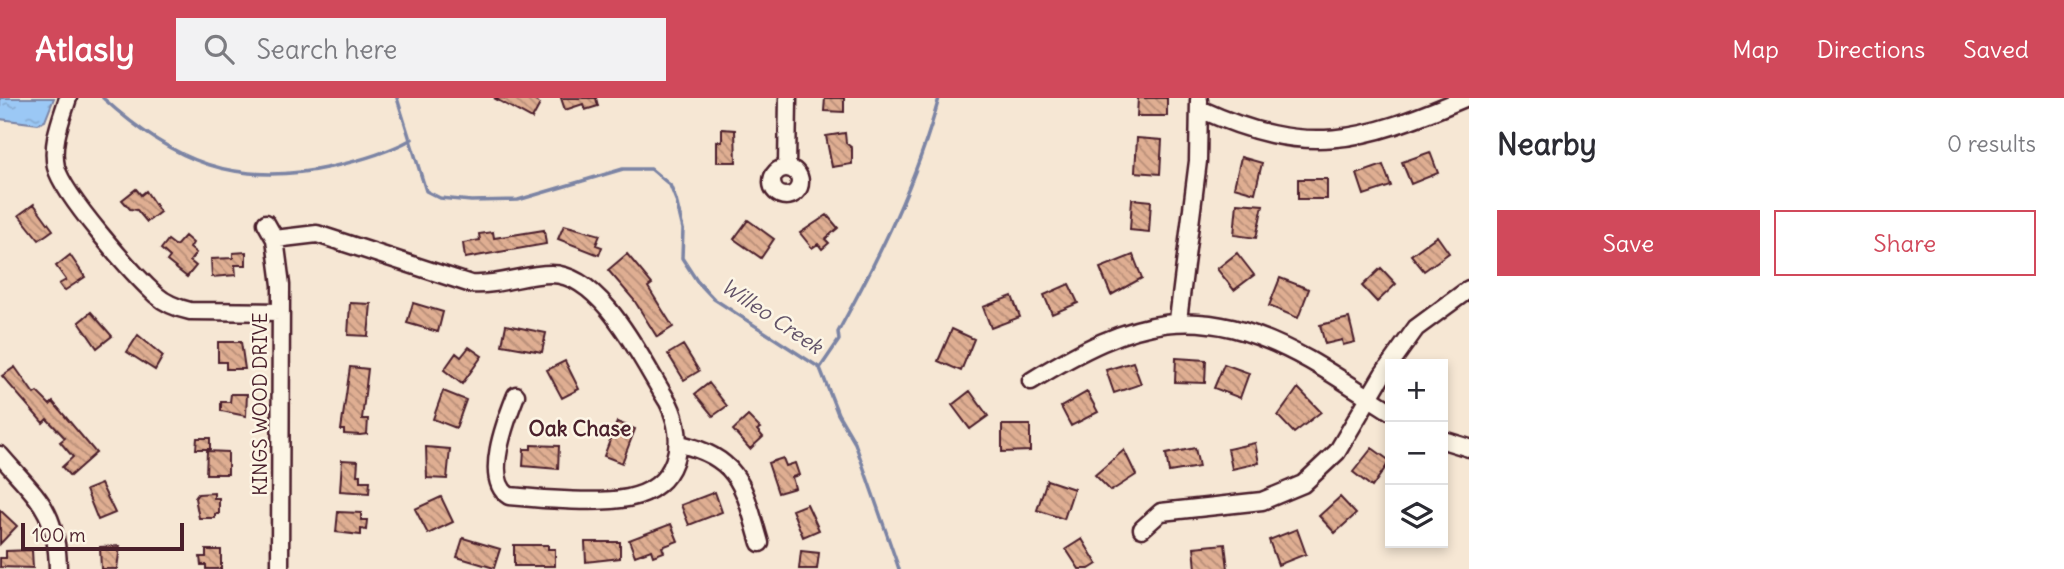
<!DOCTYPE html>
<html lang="en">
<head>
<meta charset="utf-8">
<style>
	body { margin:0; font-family:Delius,sans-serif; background:#f2f2f3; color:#2b2b33 }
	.controls { position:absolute; right:21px; bottom:21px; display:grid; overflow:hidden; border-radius:0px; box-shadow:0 4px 10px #0003 }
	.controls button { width:63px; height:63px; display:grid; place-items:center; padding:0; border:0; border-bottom:2px solid #e1e1e2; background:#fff; color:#2b2b33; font:35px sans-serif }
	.scale { position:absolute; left:21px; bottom:18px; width:163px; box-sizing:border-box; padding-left:7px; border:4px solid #4a1f2b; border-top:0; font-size:19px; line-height:24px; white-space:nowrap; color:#4a1f2b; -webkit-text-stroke:5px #fcf5e5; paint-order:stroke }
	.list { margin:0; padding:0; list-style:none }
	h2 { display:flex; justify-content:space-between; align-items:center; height:91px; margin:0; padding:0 28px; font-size:30px }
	h2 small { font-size:23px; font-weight:400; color:#7c7c81 }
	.actions { display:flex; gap:14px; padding:21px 28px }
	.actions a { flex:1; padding:16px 0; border:2px solid #d1495b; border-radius:0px; text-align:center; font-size:24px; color:#d1495b }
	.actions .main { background:#d1495b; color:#fff }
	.icon { flex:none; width:38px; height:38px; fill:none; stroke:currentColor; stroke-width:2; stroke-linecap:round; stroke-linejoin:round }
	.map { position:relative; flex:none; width:1469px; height:471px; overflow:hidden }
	header { display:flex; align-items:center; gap:42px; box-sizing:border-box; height:98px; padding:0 35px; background:#d1495b; color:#fff }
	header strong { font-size:33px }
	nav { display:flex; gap:38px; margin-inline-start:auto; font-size:24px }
	.search { width:490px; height:63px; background:#f2f2f3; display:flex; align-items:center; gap:18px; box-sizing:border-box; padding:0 24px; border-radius:0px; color:#7c7c81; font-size:26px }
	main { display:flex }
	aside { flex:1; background:#fff }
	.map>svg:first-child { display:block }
	.water { fill:url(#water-ripples); stroke:#7b84a4; stroke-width:2 }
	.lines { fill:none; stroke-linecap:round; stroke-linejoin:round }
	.stream { stroke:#7b84a4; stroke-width:3.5 }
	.building { fill:url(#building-back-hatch); stroke:#4a1f2b; stroke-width:2 }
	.minor-casing { stroke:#4a1f2b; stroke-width:21 }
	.minor { stroke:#fcf5e5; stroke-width:16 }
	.labels { text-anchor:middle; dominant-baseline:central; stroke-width:5; stroke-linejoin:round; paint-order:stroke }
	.street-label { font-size:19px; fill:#4a1f2b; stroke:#fcf5e5 }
	.water-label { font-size:21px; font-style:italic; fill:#625268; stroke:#fcf5e5 }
	.neighbourhood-label { font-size:21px; font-weight:bold; fill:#4a1f2b; stroke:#fcf5e5 }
</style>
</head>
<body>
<header>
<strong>Atlasly</strong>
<div class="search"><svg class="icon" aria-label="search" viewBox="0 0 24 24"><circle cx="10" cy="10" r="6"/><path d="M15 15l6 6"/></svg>Search here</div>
<nav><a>Map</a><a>Directions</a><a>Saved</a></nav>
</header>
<main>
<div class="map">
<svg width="1469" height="471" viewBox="0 0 1469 471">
	<defs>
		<pattern id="water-ripples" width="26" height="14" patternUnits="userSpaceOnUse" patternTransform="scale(1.75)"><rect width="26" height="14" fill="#9bc8f5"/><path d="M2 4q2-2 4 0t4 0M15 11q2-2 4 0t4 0" fill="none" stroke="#87abd2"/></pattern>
		<pattern id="building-back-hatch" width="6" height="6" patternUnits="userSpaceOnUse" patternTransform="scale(1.75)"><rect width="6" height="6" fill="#dfae92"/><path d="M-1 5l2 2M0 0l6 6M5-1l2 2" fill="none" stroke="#b78d77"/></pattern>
	</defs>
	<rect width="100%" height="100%" fill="#f6e7d4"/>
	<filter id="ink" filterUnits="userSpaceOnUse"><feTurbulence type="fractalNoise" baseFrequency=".0143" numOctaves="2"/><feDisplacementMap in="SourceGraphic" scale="14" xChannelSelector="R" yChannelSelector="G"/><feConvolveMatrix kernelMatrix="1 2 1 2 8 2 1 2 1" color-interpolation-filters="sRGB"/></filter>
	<g filter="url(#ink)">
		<path class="water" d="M0 0H54L45 23 38 26 0 21Z"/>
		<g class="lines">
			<path class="stream" d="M103 0C173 64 236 90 331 69 358 63 387 55 412 41
				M397 0 426 93 440 100 471 103 518 102 623 71H651L670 87 676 102 683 131 682 160 697 183 714 201 820 270 838 316 855 345 899 471
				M820 270 839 242 838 234C879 159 917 83 939 0"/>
		</g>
		<path class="building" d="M494 0H530L540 6 532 21Z
			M561 0H596L598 8 585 12 583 6 565 12Z
			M825 0H844V14L824 13Z
			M1138 0H1167V18H1137Z
			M722 31 735 32 736 64H717V43L722 44Z
			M845 35 846 45 852 50V66L832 69 826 38Z
			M1137 40 1162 42 1160 76 1135 74Z
			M1430 54 1438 75 1411 86 1402 64Z
			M1241 59 1262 65 1255 95 1234 89Z
			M1383 67 1391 88 1364 97 1357 76Z
			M1298 81H1327V101H1298Z
			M136 91 141 97 146 93 160 114 147 124 137 112 130 111 122 102Z
			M1132 101 1151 103 1149 134 1130 132Z
			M1237 105 1263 107 1256 140 1234 137Z
			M34 106 53 132 39 142 19 117Z
			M827 117 838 130 825 141 829 145 822 151 818 146 812 150 800 135Z
			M748 122 774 141 761 160 734 141Z
			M564 127 600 137 596 147 602 149 599 157 558 141Z
			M544 132 546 146 465 160 463 145 480 142 479 136 493 134 494 140Z
			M185 138 193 145 190 150 196 155 190 163 196 168 187 179 167 163 170 159 161 151 168 142 176 148Z
			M1437 138 1449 155 1424 173 1411 157Z
			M246 154V167H235L236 177 212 179 211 161 233 160V155Z
			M1237 155 1254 177 1234 192 1217 171Z
			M627 156 652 186 648 189 673 229 657 239 634 202 608 172Z
			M70 157 85 179 64 193 59 186 66 182 56 168Z
			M1133 157 1142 180 1111 197 1100 170Z
			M1381 170 1396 186 1377 204 1362 188Z
			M1280 180 1309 191 1298 220 1269 208Z
			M1069 186 1078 205 1052 216 1044 197Z
			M1012 198 1020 219 991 230 983 209Z
			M350 205 371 206 368 238 348 237Z
			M413 205 443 214 438 234 407 225Z
			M91 214 112 238 97 250 79 224Z
			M1349 220 1355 244 1343 247 1342 242 1325 246 1320 227Z
			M506 227 546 235 542 254 502 247Z
			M952 231 974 241 961 273 938 263Z
			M138 237 163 258 155 272 127 254Z
			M218 244H241L245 271H226V264H218Z
			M683 247 699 273 684 282 668 256Z
			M469 249 482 258 462 286 444 272 456 255 461 259Z
			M1176 260 1206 262 1205 285 1175 284Z
			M565 263 579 291 562 300 547 272Z
			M1133 264 1141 286 1114 295 1106 272Z
			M1224 266 1249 275 1240 300 1214 290Z
			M15 269 34 296 37 294 50 307 53 304 96 355 70 378 62 369 73 359 60 344 65 340 47 321 43 325 2 278Z
			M350 269 368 271 362 321H368L367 336 360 337 344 336V332H341Z
			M709 285 727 308 713 318 695 296Z
			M1298 290 1321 314 1294 335 1278 318Z
			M443 293 466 302 456 330 433 321Z
			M970 293 988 318 970 331 952 307Z
			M1087 294 1098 314 1071 328 1061 309Z
			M231 296H247L246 318 221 313V304H230Z
			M748 318 760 330 757 332 763 339 750 351 733 332Z
			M617 324 635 331 622 365 604 358Z
			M1002 327H1030V353L1002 354Z
			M197 340H210V351H196Z
			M1255 345 1259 365 1232 371 1228 351Z
			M531 347 559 348 558 371 523 368 524 351H531Z
			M426 349 450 351 447 381 427 380Z
			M1195 350 1199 369 1169 374 1166 356Z
			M1372 350 1390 363 1372 389 1353 374Z
			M1124 352 1136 377 1111 393 1095 377Z
			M207 353 228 354V376H206Z
			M783 360 786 368 795 365 799 377 792 379 795 390 778 395 768 365Z
			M342 362 358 363 357 377H360V383H370L369 395 340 393Z
			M1047 382 1074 391 1064 421 1037 412Z
			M101 386 115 415 98 422 86 392Z
			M715 394 722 414 689 427 681 407Z
			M214 395V400H219V416H215V420H199L195 400 198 396Z
			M441 399 453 424 428 436 415 411Z
			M1340 399 1356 416 1335 435 1319 418Z
			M807 406 819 432 803 439 792 412Z
			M0 412 17 428 0 446Z
			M338 414 361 415V422H367L366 432 361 431V437L336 434Z
			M671 426 678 443 662 449 664 454 653 458 651 452 635 458 629 442Z
			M1297 431 1306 456 1278 467 1269 442Z
			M463 440 500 451 494 470 457 459Z
			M1082 441 1097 466 1089 471H1079L1066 451Z
			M585 444H620V460L586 464Z
			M1225 446 1228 471H1196L1194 449Z
			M514 447H548V451H555V468H514Z
			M120 448 117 471H101L100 449Z
			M32 452 33 470 0 469V460H6V453Z
			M206 452H221V471H206V467H201L200 459H206Z
			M801 453 819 455 817 471H799Z"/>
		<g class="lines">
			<g class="minor-casing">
				<path id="minor" d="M68 0C61 22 51 45 56 69 63 97 132 175 156 197 166 206 177 210 190 213L281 214
					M1200 11C1307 60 1361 44 1465 0
					M772 84a14 14 0 1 1 28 0a14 14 0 1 1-28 0Z
					M787 70 788 0
					M266 125 275 141 281 187 280 471
					M275 141 317 136 471 186C499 188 524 176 551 176 603 176 643 265 668 304 688 344 678 390 628 400 597 406 540 401 509 398 482 381 507 320 516 297
					M1178 222 1198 63 1199 2
					M1031 283C1134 220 1197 200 1309 262 1337 278 1363 296 1390 313
					M1443 342 1469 350
					M680 346C741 360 744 391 760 445
					M0 357C37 400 57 411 58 471
					M1142 431 1161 414 1262 403 1303 386 1337 354 1383 276 1416 230 1469 191"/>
			</g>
			<use href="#minor" class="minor"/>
		</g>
	</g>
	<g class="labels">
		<g class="street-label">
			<text transform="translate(260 306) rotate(-90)">KINGS WOOD DRIVE</text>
		</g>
		<g class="water-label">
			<text transform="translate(772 218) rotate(34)">Willeo Creek</text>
		</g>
		<g class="neighbourhood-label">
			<text x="580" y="330">Oak Chase</text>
		</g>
	</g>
</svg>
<div class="controls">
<button>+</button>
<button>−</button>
<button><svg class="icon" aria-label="layers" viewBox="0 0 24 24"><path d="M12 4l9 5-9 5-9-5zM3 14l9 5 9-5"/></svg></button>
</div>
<div class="scale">100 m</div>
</div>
<aside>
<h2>Nearby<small>0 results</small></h2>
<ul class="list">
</ul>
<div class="actions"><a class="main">Save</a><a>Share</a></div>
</aside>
</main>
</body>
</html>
